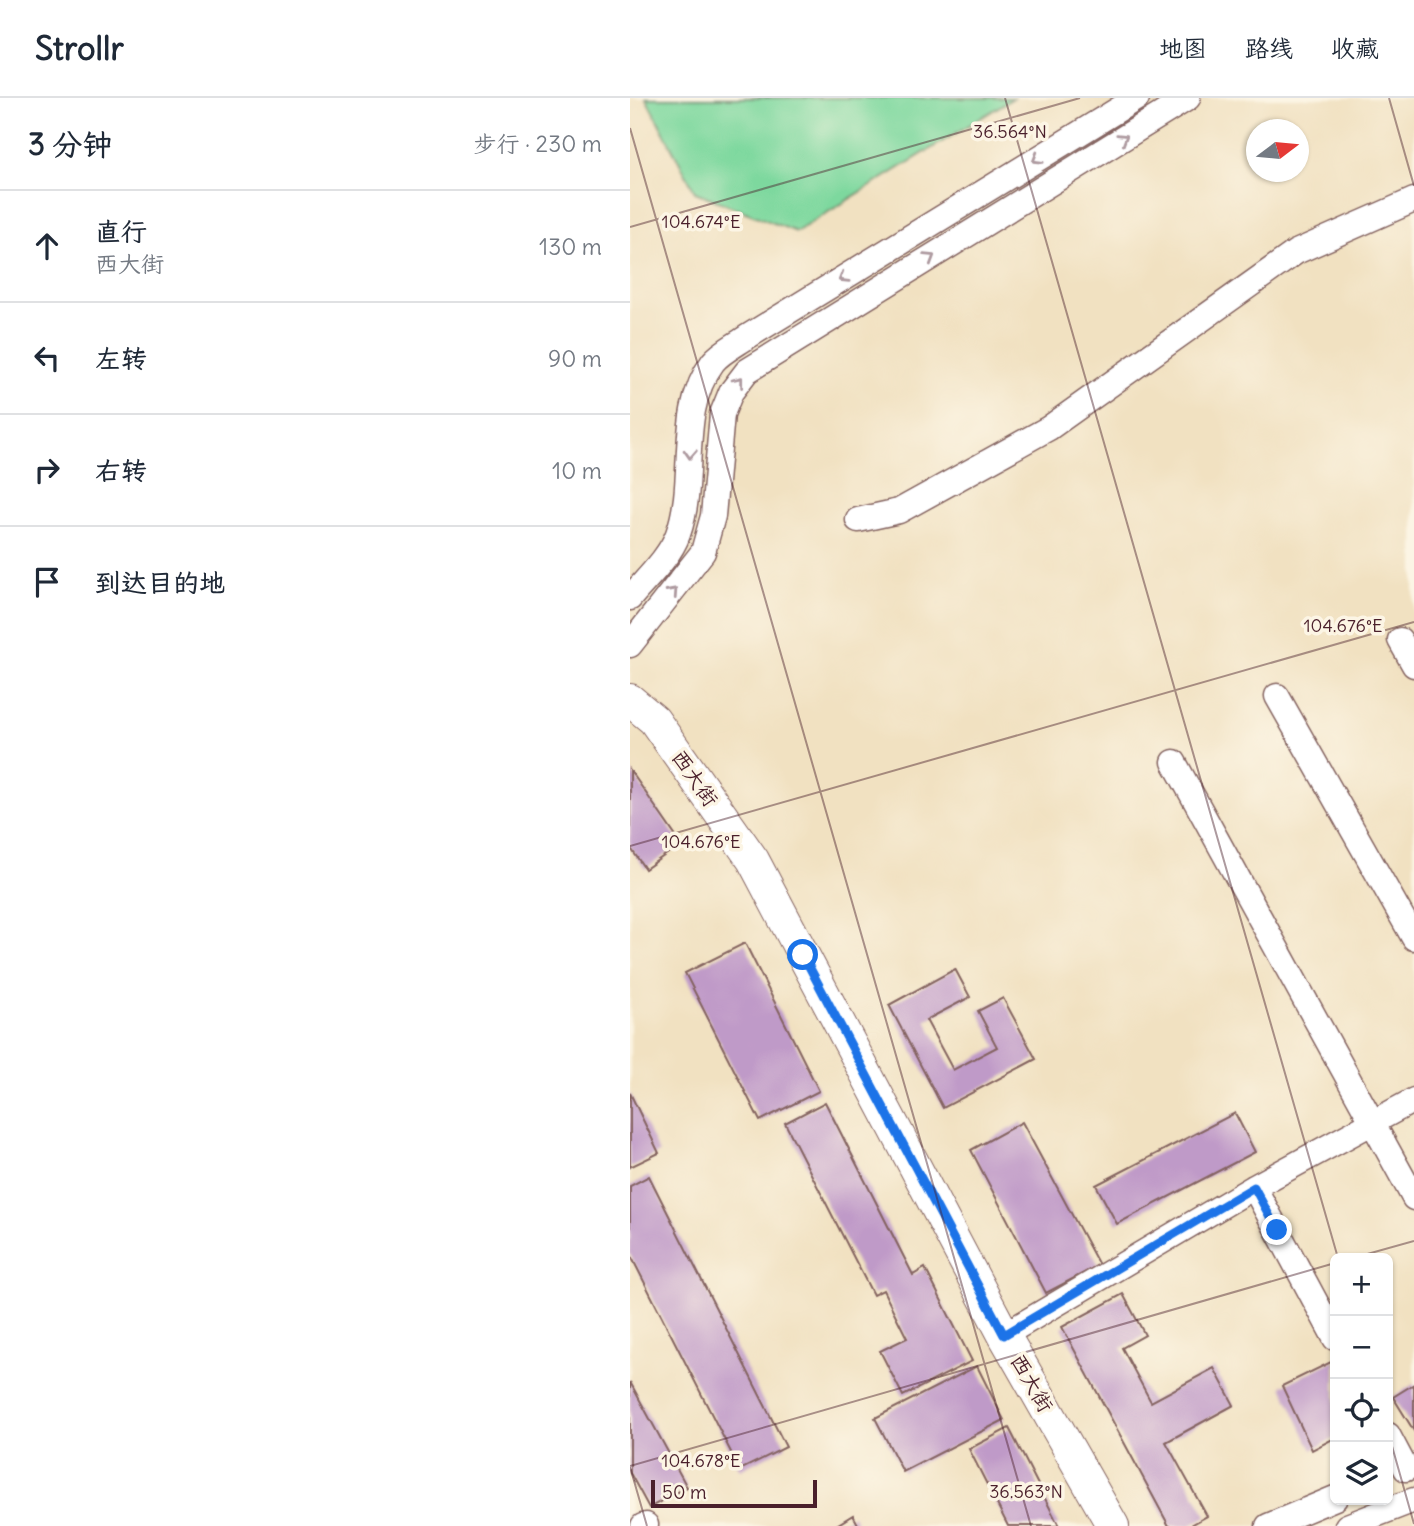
<!DOCTYPE html>
<html lang="zh">
<head>
<meta charset="utf-8">
<style>
	body { margin:0; font-family:Delius,"LXGW WenKai TC",sans-serif; background:#f2f2f3; color:#1f2937 }
	.controls { position:absolute; right:21px; bottom:21px; display:grid; overflow:hidden; border-radius:10px; box-shadow:0 2px 5px #0004 }
	.controls button { width:63px; height:63px; display:grid; place-items:center; padding:0; border:0; border-bottom:2px solid #e0e1e3; background:#fff; color:#1f2937; font:35px sans-serif }
	.compass { position:absolute; left:616px; top:21px; width:63px; height:63px; border-radius:50%; background:#fff; box-shadow:0 2px 5px #0004; rotate:74deg }
	.scale { position:absolute; left:21px; bottom:18px; width:166px; box-sizing:border-box; padding-left:7px; border:4px solid #4a1f2b; border-top:0; font-size:19px; line-height:24px; white-space:nowrap; color:#4a1f2b; -webkit-text-stroke:5px #fcf5e5; paint-order:stroke }
	.stop { position:absolute; width:21px; height:21px; margin:-16px; border:5px solid #1a73e8; border-radius:50%; background:#fff }
	.stop.end { background:#1a73e8; border-color:#fff; box-shadow:0 2px 7px #0008 }
	.list { margin:0; padding:0; list-style:none }
	h2 { display:flex; justify-content:space-between; align-items:center; height:91px; margin:0; padding:0 28px; font-size:30px }
	h2 small { font-size:23px; font-weight:400; color:#747a83 }
	.list li { display:grid; grid-template-columns:46px 1fr auto; gap:21px; align-items:center; box-sizing:border-box; height:112px; padding:0 28px; border-top:2px solid #e0e1e3 }
	.list b { display:block; font-size:26px; white-space:nowrap }
	.list p { margin:0; font-size:23px; white-space:nowrap; color:#747a83 }
	.list em { font-size:23px; font-style:normal; color:#747a83 }
	.icon { flex:none; width:38px; height:38px; fill:none; stroke:currentColor; stroke-width:2; stroke-linecap:round; stroke-linejoin:round }
	.map { position:relative; flex:none; width:784px; height:1428px; overflow:hidden }
	header { display:flex; align-items:center; gap:42px; box-sizing:border-box; height:98px; padding:0 35px; background:#fff; border-bottom:2px solid #e0e1e3 }
	header strong { font-size:33px }
	nav { display:flex; gap:38px; margin-inline-start:auto; font-size:24px }
	main { display:flex }
	aside { flex:1; background:#fff }
	.map>svg:first-child { display:block }
	.green { fill:#7dd89e; stroke:#647c64; stroke-width:2 }
	.building { fill:#bf9ac8 }
	.lines { fill:none; stroke-linecap:round; stroke-linejoin:round }
	.minor-casing { stroke:#846360; stroke-width:27 }
	.major-casing { stroke:#846360; stroke-width:34 }
	.minor { stroke:#fff; stroke-width:24 }
	.major { stroke:#fff; stroke-width:32 }
	.oneway { stroke:#ae9aa0 }
	.route { stroke:#1a73e8; stroke-width:9 }
	.ticks { fill:none; stroke:#4a1f2b; stroke-width:2; stroke-opacity:0.45 }
	.labels { text-anchor:middle; dominant-baseline:central; stroke-width:7; stroke-linejoin:round; paint-order:stroke }
	.street-label { font-size:21px; fill:#4a1f2b; stroke:#fcf5e5 }
	.ticks-label { font-size:18px; text-anchor:middle; fill:#4a1f2b; stroke:#fcf5e5; stroke-width:7; stroke-linejoin:round; paint-order:stroke }
</style>
</head>
<body>
<header>
<strong>Strollr</strong>
<nav><a>地图</a><a>路线</a><a>收藏</a></nav>
</header>
<main>
<aside>
<h2>3 分钟<small>步行 · 230 m</small></h2>
<ul class="list">
<li><svg class="icon" aria-label="ahead" viewBox="0 0 24 24"><path d="M12 20V5M6 11l6-6 6 6"/></svg><div><b>直行</b><p>西大街</p></div><em>130 m</em></li>
<li><svg class="icon" aria-label="left" viewBox="0 0 24 24"><path d="M17 20v-9H6M10 6l-5 5 5 5"/></svg><div><b>左转</b></div><em>90 m</em></li>
<li><svg class="icon" aria-label="right" viewBox="0 0 24 24"><path d="M7 20v-9h11M14 6l5 5-5 5"/></svg><div><b>右转</b></div><em>10 m</em></li>
<li><svg class="icon" aria-label="arrive" viewBox="0 0 24 24"><path d="M6 21V4h12l-3 4 3 4H6"/></svg><div><b>到达目的地</b></div></li>
</ul>
</aside>
<div class="map">
<svg width="784" height="1428" viewBox="0 0 784 1428">
	<rect width="100%" height="100%" fill="#fcf5e5"/>
	<filter id="ink" filterUnits="userSpaceOnUse"><feTurbulence type="fractalNoise" baseFrequency=".0143" numOctaves="2"/><feDisplacementMap in="SourceGraphic" scale="14" xChannelSelector="R" yChannelSelector="G"/><feConvolveMatrix kernelMatrix="1 2 1 2 8 2 1 2 1" color-interpolation-filters="sRGB"/></filter>
	<filter id="wash" filterUnits="userSpaceOnUse"><feTurbulence type="fractalNoise" baseFrequency=".00686" numOctaves="4" result="noise"/><feDisplacementMap in="SourceGraphic" scale="28" xChannelSelector="R" yChannelSelector="G"/><feGaussianBlur stdDeviation="1.57" result="paint"/><feColorMatrix in="noise" values="0 0 0 0 0 0 0 0 0 0 0 0 0 0 0 0 0 1.4 0 .05"/><feComposite in="paint" operator="in"/></filter>
	<g filter="url(#wash)">
		<rect width="100%" height="100%" fill="#f1e1c1"/>
		<path class="green" d="M16 0H383L166 134 65 94Z"/>
		<g id="blocks">
			<path class="building" d="M0 672 51 746 15 771 0 749Z
				M115 845 189 993 130 1023 55 875Z
				M325 871 340 899 296 922 323 972 367 949 348 913 373 900 406 961 313 1010 259 907Z
				M0 995 29 1055 0 1069Z
				M195 1004 283 1177 295 1170 342 1263 273 1298 250 1253 277 1240 253 1192 243 1197 155 1025Z
				M605 1015 625 1054 487 1126 466 1087Z
				M392 1024 469 1167 416 1195 341 1052Z
				M19 1078 156 1349 110 1372 0 1156V1088Z
				M493 1196 515 1237 492 1250 521 1304 584 1270 604 1307 536 1344 577 1418 559 1428H539L432 1229Z
				M705 1262V1340L682 1352 652 1288Z
				M347 1268 374 1322 273 1374 245 1320Z
				M0 1284 57 1389 19 1410 0 1375Z
				M784 1286V1333L763 1299Z
				M379 1330 429 1428H378L339 1351Z
				M223 1417 229 1428H205Z"/>
		</g>
	</g>
	<g filter="url(#ink)">
		<use href="#blocks" fill-opacity="0" stroke="#846360" stroke-width="2"/>
		<g class="lines">
			<g class="minor-casing">
				<path id="minor" d="M228 422 269 413 419 330 666 154 784 102
					M0 500C15 482 40 459 48 436 68 381 46 314 83 264 91 254 107 246 117 239L507 0
					M770 542 784 567
					M0 547 73 454 83 418 92 316 101 294 117 273 558 0
					M647 598 784 840
					M544 664 784 1100
					M624 1089 705 1240
					M374 1237 624 1089 784 1002
					M758 1337 776 1371
					M13 1428 16 1427
					M638 1428 705 1400
					M717 1428 784 1402"/>
			</g>
			<g class="major-casing">
				<path id="major" d="M0 602 24 622 123 762 374 1237 483 1428"/>
			</g>
			<use href="#minor" class="minor"/>
			<use href="#major" class="major"/>
		</g>
		<defs><path id="oneway-chevron" d="M-2-3.5L2.5 0L-2 3.5" fill="none" stroke-width="1.6" stroke-linecap="round" stroke-linejoin="round" transform="scale(1.75)"/></defs>
		<g class="oneway">
			<use href="#oneway-chevron" transform="translate(493 40) rotate(-32)"/>
			<use href="#oneway-chevron" transform="translate(407 61) rotate(149)"/>
			<use href="#oneway-chevron" transform="translate(300 160) rotate(-32)"/>
			<use href="#oneway-chevron" transform="translate(213 180) rotate(149)"/>
			<use href="#oneway-chevron" transform="translate(109 283) rotate(-52)"/>
			<use href="#oneway-chevron" transform="translate(60 356) rotate(93)"/>
			<use href="#oneway-chevron" transform="translate(43 494) rotate(-48)"/>
		</g>
	</g>
	<g class="lines" filter="url(#ink)">
		<path class="route" d="M173 857 374 1237 624 1089 647 1132"/>
	</g>
	<path class="ticks" d="M375 0 708 1160M759 0 784 88M0 30 401 1428M0 129 450 0M0 748 784 524M723 1160 784 1143M758 1334 784 1426M0 1368 705 1165M0 1369 17 1428"/>
	<g class="labels">
		<g class="street-label">
			<text transform="translate(65 680) rotate(55)">西大街</text>
			<text transform="translate(402 1285) rotate(60)">西大街</text>
		</g>
	</g>
	<g class="ticks-label">
		<text x="380" y="40">36.564°N</text>
		<text x="71" y="130">104.674°E</text>
		<text x="713" y="534">104.676°E</text>
		<text x="71" y="750">104.676°E</text>
		<text x="71" y="1369">104.678°E</text>
		<text x="396" y="1400">36.563°N</text>
	</g>
</svg>
<div class="controls">
<button>+</button>
<button>−</button>
<button><svg class="icon" aria-label="locate" viewBox="0 0 24 24"><circle cx="12" cy="12" r="6"/><path d="M12 2v4M12 18v4M2 12h4M18 12h4"/></svg></button>
<button><svg class="icon" aria-label="layers" viewBox="0 0 24 24"><path d="M12 4l9 5-9 5-9-5zM3 14l9 5 9-5"/></svg></button>
</div>
<svg class="compass" viewBox="-18 -18 36 36"><path d="M0-13l5 13h-10z" fill="#e53935"/><path d="M0 13l5-13h-10z" fill="#747a83"/></svg>
<div class="scale">50 m</div>
<div class="stop" style="left:173px;top:857px"></div>
<div class="stop end" style="left:647px;top:1132px"></div>
</div>
</main>
</body>
</html>
